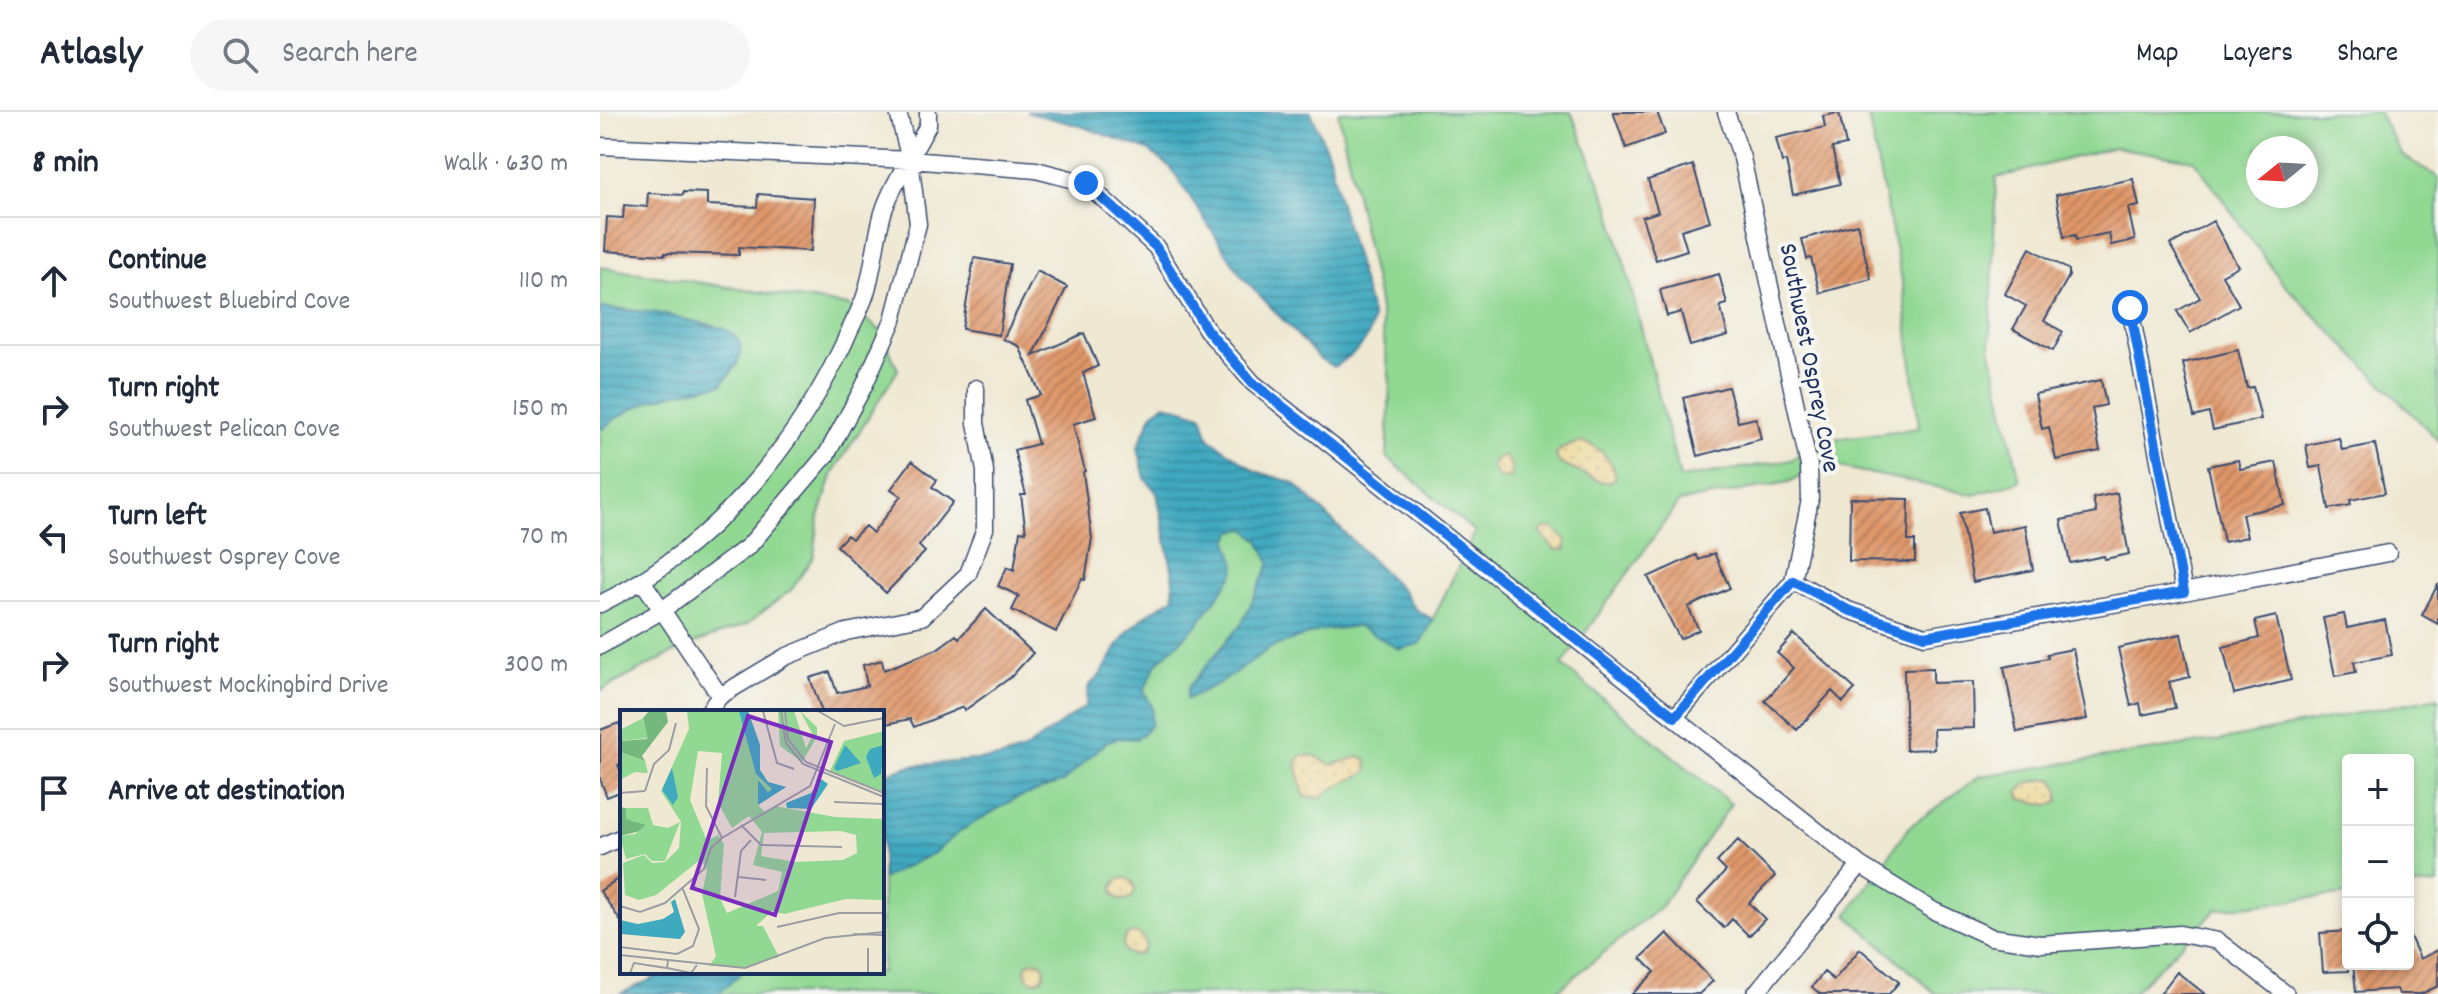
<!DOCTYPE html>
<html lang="en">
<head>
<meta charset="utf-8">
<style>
	body { margin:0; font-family:Dekko,sans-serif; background:#f6f6f7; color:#1f2937 }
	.controls { position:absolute; right:24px; bottom:24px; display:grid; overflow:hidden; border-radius:8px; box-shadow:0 4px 12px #0003 }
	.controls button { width:72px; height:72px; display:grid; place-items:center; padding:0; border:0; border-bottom:2px solid #e0e1e3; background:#fff; color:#1f2937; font:40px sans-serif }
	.compass { position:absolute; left:1646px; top:24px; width:72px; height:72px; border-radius:50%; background:#fff; box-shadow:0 4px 12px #0003; rotate:252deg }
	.stop { position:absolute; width:24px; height:24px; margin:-18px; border:6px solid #1a73e8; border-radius:50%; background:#fff }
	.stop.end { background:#1a73e8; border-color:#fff; box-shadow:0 2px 8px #0008 }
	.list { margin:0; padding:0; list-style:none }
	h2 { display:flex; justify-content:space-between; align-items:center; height:104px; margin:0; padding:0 32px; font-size:34px }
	h2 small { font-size:26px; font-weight:400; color:#747a83 }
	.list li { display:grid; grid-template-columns:52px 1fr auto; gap:24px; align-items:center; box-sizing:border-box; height:128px; padding:0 32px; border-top:2px solid #e0e1e3 }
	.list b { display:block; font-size:30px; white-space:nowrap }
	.list p { margin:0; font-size:26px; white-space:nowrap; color:#747a83 }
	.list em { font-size:26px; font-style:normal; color:#747a83 }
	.icon { flex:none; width:44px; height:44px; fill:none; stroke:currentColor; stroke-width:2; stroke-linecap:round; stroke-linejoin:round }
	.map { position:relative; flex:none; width:1838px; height:882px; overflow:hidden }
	header { display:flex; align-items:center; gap:48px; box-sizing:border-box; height:112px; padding:0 40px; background:#fff; border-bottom:2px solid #e0e1e3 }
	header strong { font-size:38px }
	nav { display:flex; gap:44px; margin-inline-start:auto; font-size:28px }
	.search { width:560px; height:72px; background:#f6f6f7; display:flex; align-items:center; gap:20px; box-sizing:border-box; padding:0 28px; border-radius:44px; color:#747a83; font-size:30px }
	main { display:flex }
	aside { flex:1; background:#fff }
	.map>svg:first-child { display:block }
	.grass { fill:#91d893; stroke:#568478; stroke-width:2; fill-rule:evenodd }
	.sand { fill:url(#sand-dots); stroke:#84847e; stroke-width:2 }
	.water { fill:url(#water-rules); stroke:#2d6c8e; stroke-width:2 }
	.building { fill:url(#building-hatch) }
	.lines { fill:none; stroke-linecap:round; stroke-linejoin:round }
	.street-casing { stroke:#3b4b6f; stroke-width:19 }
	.street { stroke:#fff; stroke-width:16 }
	.route { stroke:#1a73e8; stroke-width:10 }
	.labels { text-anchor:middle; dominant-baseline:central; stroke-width:8; stroke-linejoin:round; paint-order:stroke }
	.street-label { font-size:26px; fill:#1b2f5e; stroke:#f6f6f2 }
	.inset-road { fill:none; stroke:#9a9ea4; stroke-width:2 }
	.view { fill:#7b2cbf; fill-opacity:0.15; stroke:#7b2cbf; stroke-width:4 }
	.inset-edge { fill:none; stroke:#1b2f5e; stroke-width:4 }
</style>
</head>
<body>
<header>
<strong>Atlasly</strong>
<div class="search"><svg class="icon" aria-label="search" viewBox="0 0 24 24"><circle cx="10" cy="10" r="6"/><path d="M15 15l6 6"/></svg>Search here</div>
<nav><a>Map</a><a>Layers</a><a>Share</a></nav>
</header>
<main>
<aside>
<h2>8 min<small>Walk · 630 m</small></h2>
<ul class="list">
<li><svg class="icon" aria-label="ahead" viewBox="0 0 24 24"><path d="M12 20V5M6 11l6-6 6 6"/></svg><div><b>Continue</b><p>Southwest Bluebird Cove</p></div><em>110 m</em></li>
<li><svg class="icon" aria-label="right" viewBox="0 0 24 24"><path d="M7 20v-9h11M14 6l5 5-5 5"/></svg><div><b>Turn right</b><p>Southwest Pelican Cove</p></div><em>150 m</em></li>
<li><svg class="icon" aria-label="left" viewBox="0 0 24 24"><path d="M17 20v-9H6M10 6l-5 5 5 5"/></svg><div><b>Turn left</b><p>Southwest Osprey Cove</p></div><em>70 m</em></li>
<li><svg class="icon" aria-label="right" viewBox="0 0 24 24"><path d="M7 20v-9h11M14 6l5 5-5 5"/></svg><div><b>Turn right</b><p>Southwest Mockingbird Drive</p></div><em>300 m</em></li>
<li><svg class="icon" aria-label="arrive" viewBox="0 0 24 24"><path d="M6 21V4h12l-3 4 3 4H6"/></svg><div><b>Arrive at destination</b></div></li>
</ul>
</aside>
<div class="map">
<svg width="1838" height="882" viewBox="0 0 1838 882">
	<defs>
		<pattern id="sand-dots" width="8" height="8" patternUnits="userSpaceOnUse" patternTransform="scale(2)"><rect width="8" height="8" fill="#eeda9e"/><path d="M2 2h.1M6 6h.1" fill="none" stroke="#ccbb8a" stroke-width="1.8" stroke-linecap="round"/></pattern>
		<pattern id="water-rules" width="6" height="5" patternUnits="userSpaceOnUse" patternTransform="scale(2)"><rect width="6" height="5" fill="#3fa9bf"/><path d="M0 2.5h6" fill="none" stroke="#348a9e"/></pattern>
		<pattern id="building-hatch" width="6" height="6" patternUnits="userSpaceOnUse" patternTransform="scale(2)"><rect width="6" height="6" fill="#df9668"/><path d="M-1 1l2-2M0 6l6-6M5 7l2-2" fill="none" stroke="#b47b59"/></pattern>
	</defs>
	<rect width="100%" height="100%" fill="#f6f6f2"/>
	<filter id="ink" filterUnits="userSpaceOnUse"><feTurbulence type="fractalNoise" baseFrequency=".0125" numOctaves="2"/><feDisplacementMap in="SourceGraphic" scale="16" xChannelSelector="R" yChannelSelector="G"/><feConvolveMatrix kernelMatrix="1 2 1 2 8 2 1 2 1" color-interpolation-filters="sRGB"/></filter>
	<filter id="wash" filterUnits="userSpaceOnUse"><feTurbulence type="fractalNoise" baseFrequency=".006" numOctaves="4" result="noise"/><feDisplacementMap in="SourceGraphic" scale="32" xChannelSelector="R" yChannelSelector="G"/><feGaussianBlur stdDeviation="1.8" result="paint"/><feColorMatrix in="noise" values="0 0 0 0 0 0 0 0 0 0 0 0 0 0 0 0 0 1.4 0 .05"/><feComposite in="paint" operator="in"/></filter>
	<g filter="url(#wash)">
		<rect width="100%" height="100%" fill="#efe8d2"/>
		<path class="grass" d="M738 0H971L1010 96 1080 366 1191 348 1219 329 1319 316 1303 173 1267 0H1778L1802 43 1838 65V328L1682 170 1594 48 1514 35 1396 66 1390 235 1420 369 1374 383 1225 352 1189 370 1079 390 962 553 1131 692 1061 794 953 882H20L67 860H282V663L309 654 400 646 424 638 486 594 489 573C506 562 511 543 523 526 535 508 556 497 574 485L572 457 557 381 545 366 538 335 553 301 565 292 602 303 609 327 655 359 694 371 800 476 815 497 833 507 875 420 787 345 790 270 778 184ZM1658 36H1706V84H1658Z
			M0 155 249 194 281 219 298 258 233 361 219 405 214 444 192 477 147 512 84 535 0 579V319C33 289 79 279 122 272L138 252 114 213 24 197 0 196Z
			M1838 585V772L1808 775V648H1748V782L1617 797 1532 882H1336L1247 803 1309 715 1380 664 1628 627Z"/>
		<path class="sand" d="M978 330C996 330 1013 348 1016 365L1009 370H1001L959 351 956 344 959 338Z
			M903 344C910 348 913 357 911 365L905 367 897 365 892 355 895 347Z
			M945 415 953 416 966 428V437L955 438 940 420Z
			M702 643 715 644 731 653 759 645 767 647V660C749 670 736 673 720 686L704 684 696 651Z
			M1448 667H1453C1459 676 1460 681 1458 691L1449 693 1421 687 1418 681 1427 671Z
			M513 777a11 11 0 1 1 22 0a11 11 0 1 1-22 0Z
			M523 832a11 11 0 1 1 22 0a11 11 0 1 1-22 0Z
			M425 859a10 10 0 1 1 20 0a10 10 0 1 1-20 0Z"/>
		<path class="water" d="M426 0H711L730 46 738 84 773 207C770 231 755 241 734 255L720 247 642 165 571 56 548 38 480 14Z
			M0 196 58 201 125 217C155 235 137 251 122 272 79 279 33 289 0 319Z
			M565 292 602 303 609 326 655 359 694 371 800 476 815 497 833 508 820 532 799 537 758 514 719 519 672 535 620 571 587 587 588 576 642 511 670 451 659 428 646 417 633 419 628 429 636 452 634 462 596 514 557 551 544 578 552 595 551 613 537 627 518 626 506 630 463 670 415 687 362 718 334 741 282 767V663L309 654 400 646 424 638 486 594 489 573C508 561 511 538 527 521 541 506 557 496 574 485L572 457 557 381 545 366 538 335 553 301Z
			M67 860H142L118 882H20Z"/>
		<g id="blocks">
			<path class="building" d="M1013 0H1057L1065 22 1026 36Z
				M1239 1 1246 33 1232 36 1240 72 1193 83 1186 49 1182 50 1176 26 1225 15 1223 4Z
				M1093 53 1110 109 1081 118 1087 138 1056 148 1042 105 1058 100 1048 68Z
				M1533 67 1539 94 1528 96 1535 128 1511 133 1509 121 1476 128 1475 123 1464 125 1456 83Z
				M83 80 107 81V93L157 95 158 82 214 86 211 139 139 135V143L65 141V143L5 139 7 105 23 106 24 93 47 95 48 81 83 83Z
				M1613 109 1638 154 1622 163 1639 193 1590 221 1577 199 1600 186 1570 133Z
				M1257 112 1271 167 1220 181 1211 146 1207 147 1202 127Z
				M1430 136 1469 158V164L1444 209 1463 220 1453 239 1413 217 1426 194 1405 182Z
				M374 146 410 152 399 223 362 217Z
				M437 159 467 175 433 244 484 221 498 254 483 261 496 305 473 312 485 359 483 360 492 426 485 468 482 467 456 520 412 498 419 484 398 474 407 455 414 458 420 419 426 420 421 383H426L414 338 438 332 425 288 441 283 419 234 403 227Z
				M1119 162 1127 192 1120 194 1128 223 1090 234 1081 200 1067 204 1060 178Z
				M1638 238 1647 276 1653 275 1661 307 1613 318 1609 301 1594 305 1583 251Z
				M1501 268 1506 293 1492 296 1500 339 1456 348 1449 315 1442 317 1435 282Z
				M1128 275 1138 310 1156 306 1161 327 1098 344 1083 286Z
				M1739 326 1742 338 1775 332 1785 381 1750 388 1751 393 1729 397 1721 354 1710 356 1706 333Z
				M1638 348 1640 357 1676 350 1685 393 1642 402 1647 425 1624 430 1608 354Z
				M312 349 337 368 332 375 353 390 319 434 325 440 286 481 237 434 247 423 252 427 265 414 273 421 301 384 291 377Z
				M1517 381 1529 442 1505 447 1504 444 1470 451 1461 408 1496 401 1493 386Z
				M1250 386 1309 387 1308 429H1315V450L1249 449Z
				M1385 396 1390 420 1425 413 1433 458 1373 470 1360 401Z
				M1114 441 1130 476 1088 495 1099 518 1080 527 1048 465 1096 443 1099 448Z
				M1838 472V512L1822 503Z
				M386 497 433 541 411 565 365 598 363 595 314 615 310 607 282 613V600H222L210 566 230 560 237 581 267 574 263 553 282 548 284 558 337 537 356 523 359 526Z
				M1744 502 1747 516 1785 508 1792 543 1754 550 1756 560 1735 564 1723 506Z
				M1676 504 1691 568 1634 582 1623 535 1659 526 1655 509Z
				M1194 522 1255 577 1243 590 1232 579 1197 618 1165 589 1194 556 1177 541Z
				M1581 522 1590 565 1569 570 1575 596 1542 603 1540 591 1531 594 1518 536Z
				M1473 537 1487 607 1417 620 1404 555 1448 546 1447 542Z
				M1333 556V571L1373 570 1374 616 1333 617 1334 637 1306 638 1304 557Z
				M19 611 22 620V651L18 653 22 664V679L7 685 0 667V618Z
				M1138 728 1175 764 1149 791 1165 807 1149 824 1132 807 1124 816 1097 790 1126 759 1117 750Z
				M22 764V811L0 779Z
				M1748 819V859L1723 860 1720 821Z
				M1808 820 1820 847 1838 838V874L1821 882H1799L1797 877 1756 880 1753 852H1808Z
				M1067 821 1113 869 1099 882H1032L1055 860 1041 846Z
				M1260 837 1299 870 1289 882H1220L1212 875 1224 860 1234 868Z
				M1577 860 1605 882H1560Z"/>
		</g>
	</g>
	<g filter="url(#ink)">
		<use href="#blocks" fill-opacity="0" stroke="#3b4b6f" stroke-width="2"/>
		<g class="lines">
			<g class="street-casing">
				<path id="street" d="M0 34 310 48 436 58 486 71 556 135 607 218 653 271 1260 753 1334 799 1391 825 1441 832 1580 822 1618 829 1686 882
					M1530 196 1584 480
					M1193 469 1248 498 1325 524 1584 480 1788 441
					M43 470 120 584
					M0 492C110 438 194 338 245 229 251 214 260 199 265 184 274 157 275 128 283 101 291 74 315 39 328 13V0
					M0 534 61 499 149 434 227 342 264 274 293 208 318 112 310 48 298 0
					M108 600 120 584 185 545 246 520 322 505 368 462 385 417V359L376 311V276
					M1075 605 1193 469 1210 388 1209 354 1142 46 1126 0
					M0 735 22 725
					M1155 882 1260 753"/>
			</g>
			<use href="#street" class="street"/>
		</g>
	</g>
	<g class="lines" filter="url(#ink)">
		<path class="route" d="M486 71 556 135 607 218 653 271 1075 605 1193 469 1248 498 1325 524 1584 480 1530 196"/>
	</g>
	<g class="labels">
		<g class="street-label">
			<text transform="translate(1208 246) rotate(79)">Southwest Osprey Cove</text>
		</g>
	</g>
	<g transform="translate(20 598)">
		<rect width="264" height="264" fill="#efe8d2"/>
		<path d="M67 1H128L140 35V60L148 72 166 77 138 95 145 102 155 96 215 107 264 109V190L226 189 164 204 152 201 136 216H143L159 247 125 257 89 256 96 246 82 184 87 160 81 149 36 185 19 190 5 185 3 153 24 145 32 153 45 152 59 138 61 112 41 81 69 19ZM78 41 102 43 98 93 112 118 129 106 142 122 133 155 162 162 158 181 107 203 100 188 104 134 98 125 87 131 70 90ZM221 121 236 125 237 143 223 150 176 152 141 146 144 123ZM158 1H174L186 38 193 25 180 1 197 17V27L182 52 160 36ZM264 21V82L210 61 224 31Z" fill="#91d893" fill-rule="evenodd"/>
		<path d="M29 1H46L48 12 22 46 25 51 0 42V31L27 29 23 8ZM0 97 6 98 12 111 26 113 24 120 0 126Z" fill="#74b87d"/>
		<path d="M23 8 28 28 0 31V20ZM0 42 25 51 28 63 15 62 0 70ZM6 98H28L33 115 48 118 60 112 45 151H32L25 144 6 149 0 126 15 124 26 115 6 109Z" fill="#91d893"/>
		<path d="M119 1H128L140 35V60L148 72 166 77 138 95V70L148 82 152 79 136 64ZM225 35 241 53 217 61 214 58ZM264 35 261 64 254 68 246 47 250 39ZM52 58 58 87 53 95 42 80ZM201 69 208 74 191 99 167 98 166 93 191 83ZM55 189 65 222 60 229 0 224V210L18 214 43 209 54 202 51 192Z" fill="#3fa9bf"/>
		<path class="inset-road" d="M143 1 157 53 174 59M161 1 166 33 183 54 264 87M165 1 168 29 186 52 264 83M198 1 224 16 264 8M87 58 86 96 102 128M25 81 34 54 49 40 56 13M0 83 25 81M214 92 264 94M121 115 141 135 222 137M118 167 146 170M115 187 121 141 131 130M0 196 20 202 45 193 84 159 91 138 102 128 190 76 215 14M157 217 219 203H264M233 224 264 225M0 237 57 244 73 236 79 219 62 177M248 238V263M0 245 125 258 205 228 264 222M47 258 71 263 77 255M10 263 14 253 47 258 48 251"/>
		<path class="view" d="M128 6 211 32 155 205 72 178Z"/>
		<rect width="264" height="264" class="inset-edge"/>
	</g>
</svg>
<div class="controls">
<button>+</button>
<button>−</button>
<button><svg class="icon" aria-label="locate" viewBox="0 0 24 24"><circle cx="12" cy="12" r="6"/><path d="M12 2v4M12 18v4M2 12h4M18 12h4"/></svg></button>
</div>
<svg class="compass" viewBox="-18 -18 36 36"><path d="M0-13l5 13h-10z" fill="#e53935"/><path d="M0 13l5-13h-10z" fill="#747a83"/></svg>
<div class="stop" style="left:1530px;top:196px"></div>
<div class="stop end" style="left:486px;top:71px"></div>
</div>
</main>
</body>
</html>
